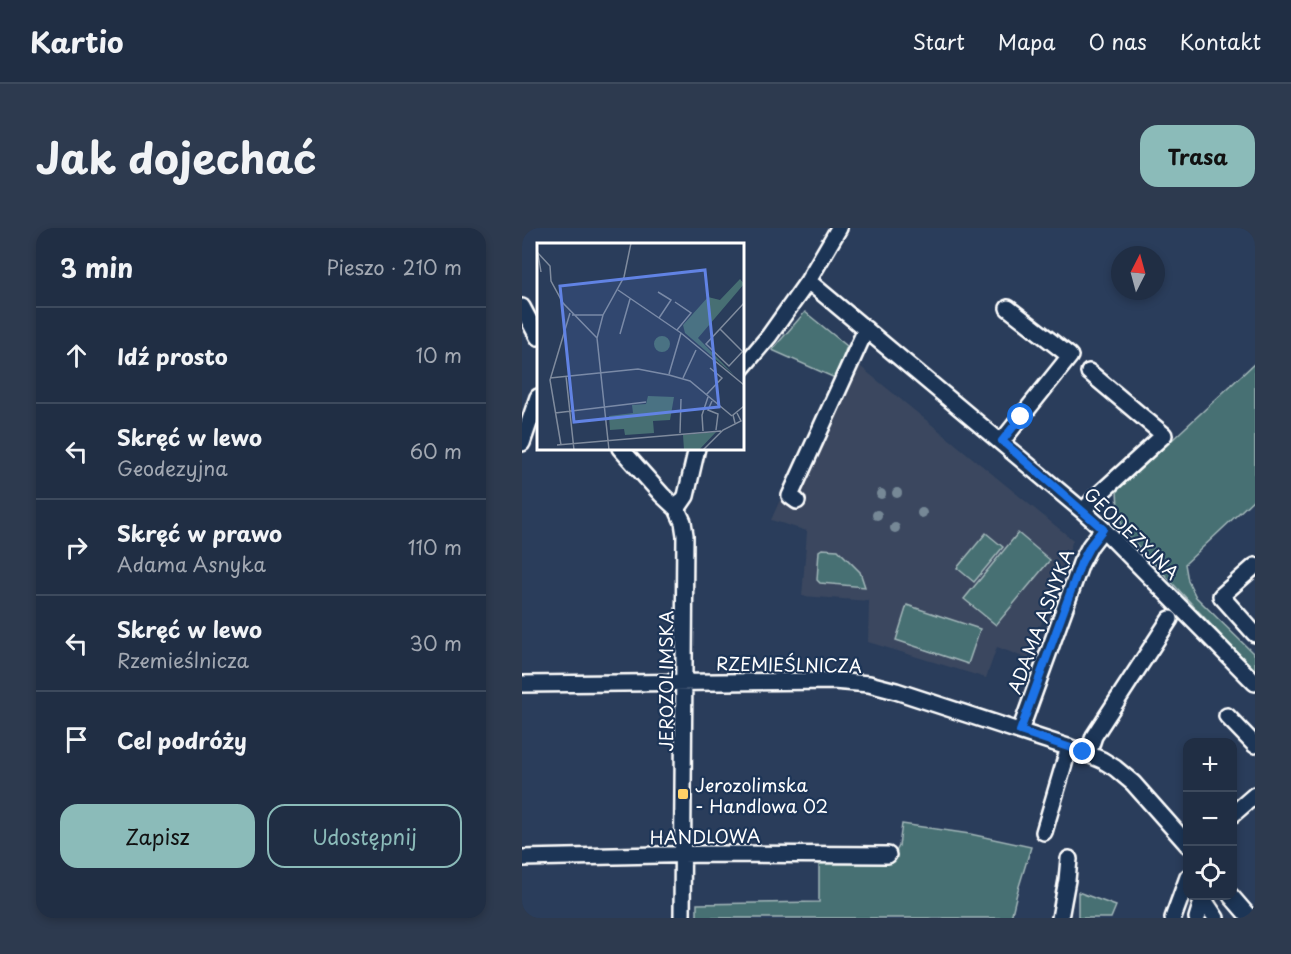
<!DOCTYPE html>
<html lang="pl">
<head>
<meta charset="utf-8">
<style>
	body { margin:0; font-family:"Playpen Sans",sans-serif; background:#2d3a4f; color:#f1f3f6 }
	.controls { position:absolute; right:18px; bottom:18px; display:grid; overflow:hidden; border-radius:12px; box-shadow:0 3px 9px #0003 }
	.controls button { width:54px; height:54px; display:grid; place-items:center; padding:0; border:0; border-bottom:2px solid #3d4a5d; background:#202e44; color:#f1f3f6; font:30px sans-serif }
	.compass { position:absolute; left:589px; top:18px; width:54px; height:54px; border-radius:50%; background:#202e44; box-shadow:0 3px 9px #0003; rotate:6deg }
	.stop { position:absolute; width:18px; height:18px; margin:-14px; border:4px solid #1a73e8; border-radius:50%; background:#fff }
	.stop.end { background:#1a73e8; border-color:#fff; box-shadow:0 2px 6px #0008 }
	.list { margin:0; padding:0; list-style:none }
	h2 { display:flex; justify-content:space-between; align-items:center; height:78px; margin:0; padding:0 24px; font-size:26px }
	h2 small { font-size:20px; font-weight:400; color:#a2a8b2 }
	.list li { display:grid; grid-template-columns:39px 1fr auto; gap:18px; align-items:center; box-sizing:border-box; height:96px; padding:0 24px; border-top:2px solid #3d4a5d }
	.list b { display:block; font-size:22px; white-space:nowrap }
	.list p { margin:0; font-size:20px; white-space:nowrap; color:#a2a8b2 }
	.list em { font-size:20px; font-style:normal; color:#a2a8b2 }
	.actions { display:flex; gap:12px; padding:18px 24px }
	.actions a { flex:1; padding:14px 0; border:2px solid #8bbbb9; border-radius:18px; text-align:center; font-size:21px; color:#8bbbb9 }
	.actions .main { background:#8bbbb9; color:#111 }
	.icon { flex:none; width:33px; height:33px; fill:none; stroke:currentColor; stroke-width:2; stroke-linecap:round; stroke-linejoin:round }
	.map { position:relative; flex:none; width:733px; height:690px; overflow:hidden; border-radius:18px }
	header { display:flex; align-items:center; gap:36px; box-sizing:border-box; height:84px; padding:0 30px; background:#202e44; border-bottom:2px solid #3d4a5d }
	header strong { font-size:28px }
	nav { display:flex; gap:33px; margin-inline-start:auto; font-size:21px }
	.intro { display:flex; align-items:center; justify-content:space-between; box-sizing:border-box; height:144px; padding:0 36px }
	h1 { margin:0; font-size:42px }
	.button { padding:15px 27px; border-radius:18px; background:#8bbbb9; color:#111; font-size:21px; font-weight:700 }
	main { display:flex; gap:36px; padding:0 36px }
	aside { flex:1; background:#202e44; border-radius:18px; box-shadow:0 3px 9px #0003 }
	.map>svg:first-child { display:block }
	.built { fill:#3a475f }
	.green { fill:#476f73; stroke:#a3b7b9; stroke-width:1.5 }
	.lines { fill:none; stroke-linecap:round; stroke-linejoin:round }
	.minor-casing { stroke:#fff; stroke-width:20 }
	.minor { stroke:#1d3557; stroke-width:15 }
	.tree { fill:#768896 }
	.route { stroke:#1a73e8; stroke-width:8 }
	.poi-dot { fill:#ffd166; stroke:#1d3557; stroke-width:2 }
	.labels { text-anchor:middle; dominant-baseline:central; stroke-width:4.5; stroke-linejoin:round; paint-order:stroke }
	.street-label { font-size:18px; fill:#fff; stroke:#1d3557 }
	.poi-label { font-size:18px; fill:#fff; stroke:#1d3557; text-anchor:start }
	.inset-road { fill:none; stroke:#7f8b9d; stroke-width:1.5 }
	.view { fill:#6183e4; fill-opacity:0.15; stroke:#6183e4; stroke-width:3 }
	.inset-edge { fill:none; stroke:#fff; stroke-width:3 }
</style>
</head>
<body>
<header>
<strong>Kartio</strong>
<nav><a>Start</a><a>Mapa</a><a>O nas</a><a>Kontakt</a></nav>
</header>
<div class="intro"><h1>Jak dojechać</h1><a class="button">Trasa</a></div>
<main>
<aside>
<h2>3 min<small>Pieszo · 210 m</small></h2>
<ul class="list">
<li><svg class="icon" aria-label="ahead" viewBox="0 0 24 24"><path d="M12 20V5M6 11l6-6 6 6"/></svg><div><b>Idź prosto</b></div><em>10 m</em></li>
<li><svg class="icon" aria-label="left" viewBox="0 0 24 24"><path d="M17 20v-9H6M10 6l-5 5 5 5"/></svg><div><b>Skręć w lewo</b><p>Geodezyjna</p></div><em>60 m</em></li>
<li><svg class="icon" aria-label="right" viewBox="0 0 24 24"><path d="M7 20v-9h11M14 6l5 5-5 5"/></svg><div><b>Skręć w prawo</b><p>Adama Asnyka</p></div><em>110 m</em></li>
<li><svg class="icon" aria-label="left" viewBox="0 0 24 24"><path d="M17 20v-9H6M10 6l-5 5 5 5"/></svg><div><b>Skręć w lewo</b><p>Rzemieślnicza</p></div><em>30 m</em></li>
<li><svg class="icon" aria-label="arrive" viewBox="0 0 24 24"><path d="M6 21V4h12l-3 4 3 4H6"/></svg><div><b>Cel podróży</b></div></li>
</ul>
<div class="actions"><a class="main">Zapisz</a><a>Udostępnij</a></div>
</aside>
<div class="map">
<svg width="733" height="690" viewBox="0 0 733 690">
	<rect width="100%" height="100%" fill="#2a3d5b"/>
	<filter id="ink" filterUnits="userSpaceOnUse"><feTurbulence type="fractalNoise" baseFrequency=".0167" numOctaves="2"/><feDisplacementMap in="SourceGraphic" scale="12" xChannelSelector="R" yChannelSelector="G"/><feConvolveMatrix kernelMatrix="1 2 1 2 8 2 1 2 1" color-interpolation-filters="sRGB"/></filter>
	<g filter="url(#ink)">
		<path class="built" d="M323 126 551 312 506 431 475 419 464 450 346 414 347 373 280 368 285 303 249 292Z"/>
		<path class="green" d="M283 84 325 118 313 150 250 122Z
			M733 135V270L663 336 666 353 674 369 733 427V444L601 302 596 279 595 263Z
			M464 305 481 319 452 354 435 340Z
			M496 305 528 332 474 397 442 371Z
			M300 321 316 322 338 344 343 359 298 355 295 352 297 323Z
			M385 377 458 401 446 436 374 412Z
			M380 596 448 606 509 619 495 665 489 690H175V676L297 674V633L368 634 377 618Z
			M556 664 594 678 589 690H556Z"/>
		<g class="lines">
			<g class="minor-casing">
				<path id="minor" d="M286 53 561 283 581 301 733 455
					M0 79 16 109
					M220 140 247 108 286 53 317 0
					M480 213 548 128 486 80
					M0 215 16 169
					M98 220 140 267 155 281 161 294 163 307 160 690
					M275 273 268 268 344 101
					M155 281 164 268 175 220
					M561 283 573 270 642 207 567 144
					M733 338 699 368 733 406
					M0 456 311 453 347 456 374 463 561 524 580 532 593 540 611 555 666 617
					M705 488 733 517
					M498 503 559 335 568 318 581 301
					M566 526 572 508 648 391
					M710 587 733 567
					M522 604 547 519
					M0 630 184 626 366 627
					M709 668 728 690
					M682 672 694 690
					M538 690 545 652 547 631
					M651 690 666 649
					M675 690 679 677 685 668"/>
			</g>
			<use href="#minor" class="minor"/>
		</g>
		<g class="tree">
			<circle cx="375" cy="265" r="5"/>
			<circle cx="359" cy="266" r="5"/>
			<circle cx="400" cy="285" r="5"/>
			<circle cx="355" cy="287" r="5"/>
			<circle cx="373" cy="300" r="5"/>
		</g>
	</g>
	<g class="lines" filter="url(#ink)">
		<path class="route" d="M499 189 480 213 581 301 568 318 559 335 498 503 561 524"/>
	</g>
	<rect class="poi-dot" x="155" y="560" width="12" height="12" rx="3"/>
	<g class="labels">
		<g class="street-label">
			<text transform="translate(610 305) rotate(44)">GEODEZYJNA</text>
			<text transform="translate(518 393) rotate(-69)">ADAMA ASNYKA</text>
			<text transform="translate(267 436) rotate(1)">RZEMIEŚLNICZA</text>
			<text transform="translate(143 453) rotate(-90)">JEROZOLIMSKA</text>
			<text transform="translate(183 608) rotate(-1)">HANDLOWA</text>
		</g>
		<g class="poi-label">
			<text x="173" y="556">Jerozolimska<tspan x="173" dy="21">- Handlowa 02</tspan></text>
		</g>
	</g>
	<g transform="translate(15 15)">
		<rect width="207" height="207" fill="#2a3d5b"/>
		<path d="M203 36 207 41 161 95 197 132 148 90 146 82 171 54 183 57ZM117 101a8 8 0 1 1 16 0a8 8 0 1 1-16 0ZM111 153 137 154 133 177 116 178 117 190 88 192 87 186 73 187 72 173 96 170 95 162 109 161ZM179 189 162 207H147L146 192Z" fill="#476f73"/>
		<path class="inset-road" d="M0 9 13 23 14 38 26 60 60 95M1 11 4 29M81 47 144 90 207 142M121 49 134 57 122 75M138 59 154 70 140 87M35 72H66M183 86 205 108M83 91 93 56M206 108 192 123 169 101 207 60M132 131 144 90M29 133 37 207M13 135 101 126 132 132 153 138 195 173M146 135 159 107M169 152 185 135 173 125M175 158 171 167 181 171 179 187M18 170 109 159M198 180 196 172 207 163M166 188 165 172 171 154M143 190 144 156M20 202 184 188M24 202 13 137 33 70M72 207 60 95 66 72 87 34 94 0M166 207 186 187 204 178 200 170"/>
		<path class="view" d="M168 27 182 164 37 179 23 43Z"/>
		<rect width="207" height="207" class="inset-edge"/>
	</g>
</svg>
<div class="controls">
<button>+</button>
<button>−</button>
<button><svg class="icon" aria-label="locate" viewBox="0 0 24 24"><circle cx="12" cy="12" r="6"/><path d="M12 2v4M12 18v4M2 12h4M18 12h4"/></svg></button>
</div>
<svg class="compass" viewBox="-18 -18 36 36"><path d="M0-13l5 13h-10z" fill="#e53935"/><path d="M0 13l5-13h-10z" fill="#a2a8b2"/></svg>
<div class="stop" style="left:499px;top:189px"></div>
<div class="stop end" style="left:561px;top:524px"></div>
</div>
</main>
</body>
</html>
